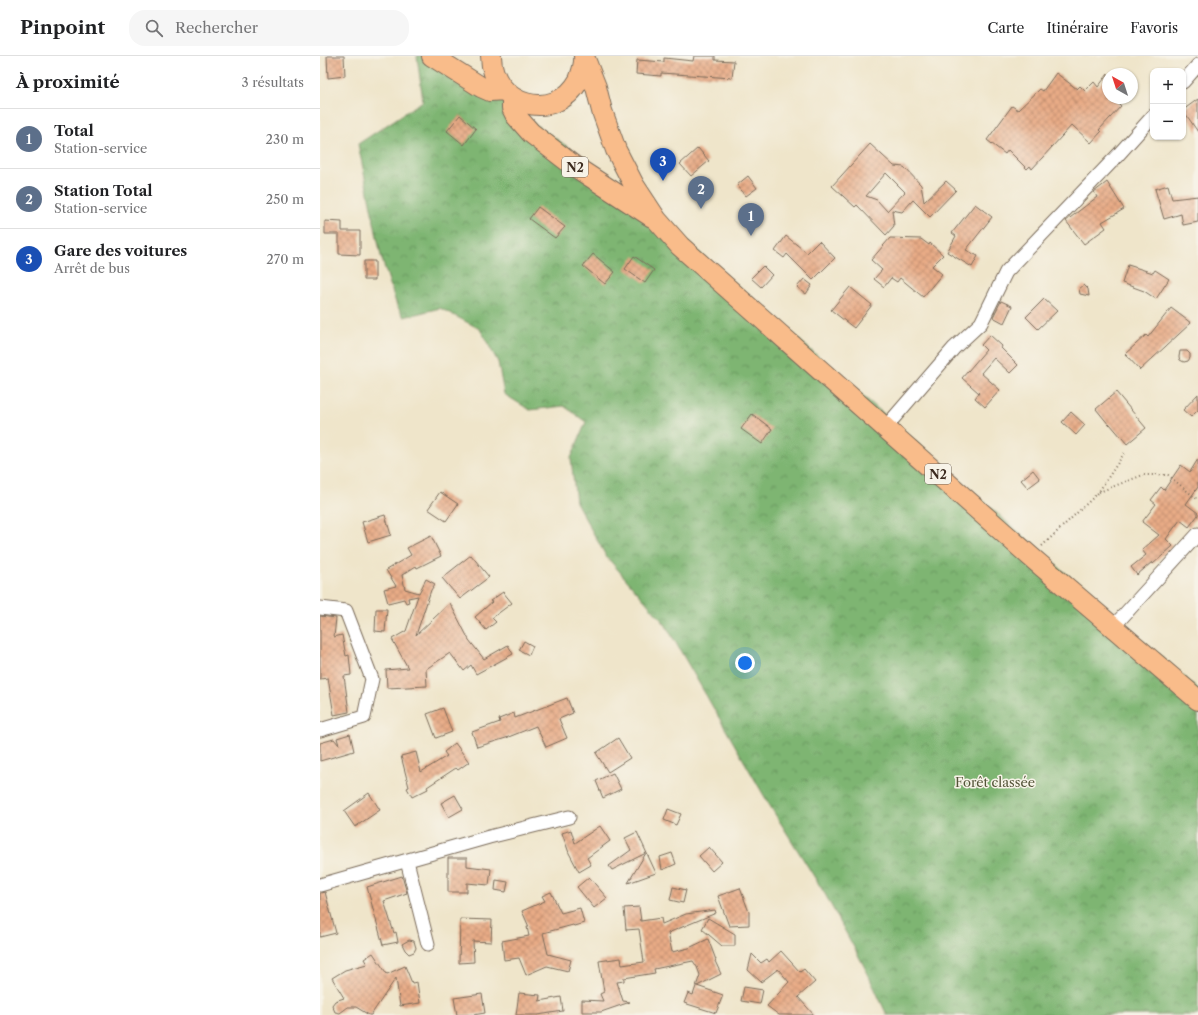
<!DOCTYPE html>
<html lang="fr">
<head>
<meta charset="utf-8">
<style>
	body { margin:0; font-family:"Libre Caslon Text",serif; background:#f6f6f6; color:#202124 }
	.controls { position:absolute; right:12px; top:12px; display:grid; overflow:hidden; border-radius:8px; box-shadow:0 1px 3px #0004 }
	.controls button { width:36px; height:36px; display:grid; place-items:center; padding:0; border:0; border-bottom:1px solid #e0e0e0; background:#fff; color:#202124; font:20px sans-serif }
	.compass { position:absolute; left:782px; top:12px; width:36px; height:36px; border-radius:50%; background:#fff; box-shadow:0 1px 3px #0004; rotate:321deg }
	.you { position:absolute; left:425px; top:607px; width:14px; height:14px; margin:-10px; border:3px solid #fff; border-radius:50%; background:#1a73e8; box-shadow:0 0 0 6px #1a73e833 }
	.badge { display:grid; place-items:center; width:26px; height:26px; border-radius:50%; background:#d1495b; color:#fff; font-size:13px; font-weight:700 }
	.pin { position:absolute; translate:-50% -33px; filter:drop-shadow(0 1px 2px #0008) }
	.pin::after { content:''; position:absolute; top:21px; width:14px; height:12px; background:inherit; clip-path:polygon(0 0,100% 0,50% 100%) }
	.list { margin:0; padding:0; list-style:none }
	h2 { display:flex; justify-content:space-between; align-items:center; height:52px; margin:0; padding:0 16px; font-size:17px }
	h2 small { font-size:13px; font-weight:400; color:#757577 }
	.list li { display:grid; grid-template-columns:26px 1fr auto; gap:12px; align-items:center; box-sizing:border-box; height:60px; padding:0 16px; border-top:1px solid #e0e0e0 }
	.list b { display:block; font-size:15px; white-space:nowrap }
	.list p { margin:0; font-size:13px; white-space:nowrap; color:#757577 }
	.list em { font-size:13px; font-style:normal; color:#757577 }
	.icon { flex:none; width:22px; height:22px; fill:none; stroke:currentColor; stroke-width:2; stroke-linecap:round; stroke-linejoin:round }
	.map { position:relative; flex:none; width:878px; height:959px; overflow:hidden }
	header { display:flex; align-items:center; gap:24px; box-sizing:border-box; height:56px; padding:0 20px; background:#fff; border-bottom:1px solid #e0e0e0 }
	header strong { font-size:19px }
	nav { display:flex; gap:22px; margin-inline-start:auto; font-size:14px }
	.search { width:280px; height:36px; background:#f6f6f6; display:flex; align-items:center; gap:10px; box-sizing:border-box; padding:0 14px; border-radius:16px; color:#757577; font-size:15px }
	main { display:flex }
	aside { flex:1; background:#fff }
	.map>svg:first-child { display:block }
	.forest { fill:url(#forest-crowns); stroke:#5c7048 }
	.building { fill:url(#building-cross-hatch); fill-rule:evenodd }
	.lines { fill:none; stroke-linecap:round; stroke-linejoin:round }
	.minor-casing { stroke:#7a6b5a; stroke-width:15 }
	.highway-casing { stroke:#7a6b5a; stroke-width:22 }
	.path { stroke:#7a6b5a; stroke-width:2; stroke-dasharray:1 3; stroke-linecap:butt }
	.minor { stroke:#fff; stroke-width:13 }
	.highway { stroke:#f9bc8a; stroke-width:20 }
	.labels { text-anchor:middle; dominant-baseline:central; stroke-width:3; stroke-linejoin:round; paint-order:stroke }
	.shield { fill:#f7f3e8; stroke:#73665b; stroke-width:1 }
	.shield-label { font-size:12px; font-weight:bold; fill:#3b2a1e }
	.park-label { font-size:13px; fill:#545438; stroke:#f7f3e8 }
</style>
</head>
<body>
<header>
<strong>Pinpoint</strong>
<div class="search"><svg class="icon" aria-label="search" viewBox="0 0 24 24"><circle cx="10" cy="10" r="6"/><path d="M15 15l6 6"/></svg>Rechercher</div>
<nav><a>Carte</a><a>Itinéraire</a><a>Favoris</a></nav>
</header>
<main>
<aside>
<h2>À proximité<small>3 résultats</small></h2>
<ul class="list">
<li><span class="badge" style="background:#5c6f8a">1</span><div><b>Total</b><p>Station-service</p></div><em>230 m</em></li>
<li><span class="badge" style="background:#5c6f8a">2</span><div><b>Station Total</b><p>Station-service</p></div><em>250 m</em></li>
<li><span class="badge" style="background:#1a4fb4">3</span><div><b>Gare des voitures</b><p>Arrêt de bus</p></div><em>270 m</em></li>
</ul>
</aside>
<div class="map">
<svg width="878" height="959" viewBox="0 0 878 959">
	<defs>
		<pattern id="forest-crowns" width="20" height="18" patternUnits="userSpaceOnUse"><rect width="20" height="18" fill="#7eb572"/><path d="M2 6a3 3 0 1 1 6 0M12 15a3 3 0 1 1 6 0" fill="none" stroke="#68935d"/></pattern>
		<pattern id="building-cross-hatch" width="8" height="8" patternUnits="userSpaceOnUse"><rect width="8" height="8" fill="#e8ab86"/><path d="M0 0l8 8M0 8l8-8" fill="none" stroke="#bd8b6d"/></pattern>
	</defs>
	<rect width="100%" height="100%" fill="#f7f3e8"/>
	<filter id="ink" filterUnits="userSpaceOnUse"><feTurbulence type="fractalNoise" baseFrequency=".025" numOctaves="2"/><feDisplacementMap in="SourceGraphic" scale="8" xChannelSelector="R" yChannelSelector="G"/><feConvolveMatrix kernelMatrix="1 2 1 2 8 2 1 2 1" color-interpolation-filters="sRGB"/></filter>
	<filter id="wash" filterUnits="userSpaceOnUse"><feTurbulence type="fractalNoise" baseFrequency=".012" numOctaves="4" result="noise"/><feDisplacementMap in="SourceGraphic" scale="16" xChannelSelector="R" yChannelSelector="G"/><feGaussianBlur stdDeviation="0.9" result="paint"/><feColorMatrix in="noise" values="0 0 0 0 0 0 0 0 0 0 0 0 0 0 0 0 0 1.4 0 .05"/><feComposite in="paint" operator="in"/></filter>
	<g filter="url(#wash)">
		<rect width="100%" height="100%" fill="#efe5ca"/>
		<path class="forest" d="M97 0H116L283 115 325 158 349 170 878 633V959H567L544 910 505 838 450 750 345 568 286 500 256 446 251 402 266 366 244 350 210 354 184 338 178 306 160 273 120 252 84 261 77 250 61 200 38 88 103 45Z"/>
		<g id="blocks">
			<path class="building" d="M7 0H24L25 20 8 22Z
				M374 0H395V4L414 5 412 22 341 17V20L316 18 317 4 344 6V2L373 5Z
				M736 17 757 33 760 30 765 35 774 26 778 31 788 18V42H793L801 50 779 74 781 76 771 87 752 69 712 113 710 110 707 113 688 94 685 98 667 84 692 50 698 54 720 33 723 35Z
				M878 43V76L863 54Z
				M140 59 156 73 144 89 127 75Z
				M550 88 574 110 584 111 601 129 604 146 626 125 636 134 610 161 593 144 582 156 572 154 574 170 566 179 537 149 535 151 512 130ZM566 117 585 136 567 155 557 144 546 140Z
				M378 92 389 105 371 120 360 108Z
				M428 120 437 132 426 140 417 129Z
				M787 126 804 153 782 166 786 172 764 188 746 165 777 141 774 136Z
				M848 129 852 143 878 140V166L863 169 861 158 844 163 835 133Z
				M655 148 672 161 646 194 658 200 652 211 627 196 636 180 632 177Z
				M218 151 245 171 235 182 209 163Z
				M5 165 22 166V175H40V199L19 198V178H5Z
				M466 180 487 197 499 185 515 202 493 224 467 198 464 202 455 195Z
				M570 182 601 183 609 189 610 187 623 199 612 210 622 218 603 241 580 222 577 226 571 222 564 231 554 223 562 214 551 204Z
				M273 198 295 216 285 228 263 210Z
				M314 200 334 214 325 227 305 213Z
				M44 205H55V224H44Z
				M808 209 833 217 835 214 849 223 836 243 824 235 802 227Z
				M443 210 452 219 441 231 431 222Z
				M484 223 492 229 486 238 477 231Z
				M764 229 768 233 769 240 760 238 759 233Z
				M530 231 552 249 534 272 511 254Z
				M724 243 737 255 718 273 706 261Z
				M681 245 692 250 684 267 673 261Z
				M851 252 871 267 820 314 805 298 826 279 828 281Z
				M670 279 682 290 681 292 698 309 690 317 674 302 661 317 680 334 665 351 655 342 659 337 642 322 666 294 661 289Z
				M860 295H867L870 298V302L868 305 864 306 860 304 859 301Z
				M796 336 826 372 807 388 790 368 789 369 776 353Z
				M878 338V354L871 361 863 354Z
				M751 356 765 369 756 379 742 366Z
				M432 358 452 373 442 388 421 373Z
				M878 403V431L866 448 878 457V459L869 471 860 464 846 483 853 490 833 508 832 506 817 519 811 511 826 499 822 494 839 479 822 466 836 448 831 444 841 431 844 434 861 409 870 416Z
				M713 414 720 423 708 432 701 424Z
				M120 436 138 448 126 465 108 453Z
				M65 459 71 479 48 486 42 466Z
				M111 480 121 500 97 512 96 510 82 519 85 533 99 537 106 523 115 528 111 534 96 579 130 547 149 584 164 603 188 589 193 598 156 618 151 609 144 615 130 597 106 613 107 630 67 632 66 614 88 612 72 583 86 575 98 540 88 542 89 546 86 547 84 543 68 547 64 533 76 530 66 514 91 499 87 492Z
				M151 499 169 521 140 543 122 522Z
				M183 536 192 547 172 562 176 566 166 574 155 561 172 546 170 545Z
				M56 553H67L65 576 55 575Z
				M0 560 16 562 14 581 22 579 26 600 29 599 31 619 24 620 29 656 14 659 8 622 0 623Z
				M204 585 213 590 209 599 199 594Z
				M247 642 253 657 239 663 247 682 226 691 216 670 186 682 157 691 152 676 180 666 179 663 194 657 195 662Z
				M123 652 132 676 116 682 107 658Z
				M30 678 34 695 0 705V687L14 683 19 689 17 682Z
				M298 682 310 702 288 716 276 697Z
				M135 687 149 706 138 714 136 712 107 731 108 733 92 741 87 732 89 731 81 700 96 696 101 716 127 700 124 696Z
				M293 717 301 733 283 742 276 725Z
				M49 737 60 754 35 771 24 755Z
				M135 739 143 753 129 761 121 747Z
				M348 753 361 758 356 769 344 764Z
				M280 770 290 785 267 802 271 809 259 816 249 797 242 777 251 774 255 787Z
				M317 776 336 817 308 827 326 797 292 814 289 810 311 794 305 782Z
				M389 791 402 806 392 815 379 800Z
				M352 797 356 808 342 814 340 801Z
				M128 802H147V810L171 813 169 829 147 827V836H128Z
				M82 820 87 837 64 845 74 877 76 876 78 886 63 889 47 831Z
				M269 821 287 842 274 852 257 831Z
				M176 824 188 826 186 836 175 834Z
				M353 831 366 834 363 847 350 844Z
				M420 832 429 856V869L409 870 398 840Z
				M5 836 16 877 0 881V837Z
				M231 836 241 857 260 852 264 867 254 870 253 869 223 877 228 898 251 904 248 915 227 910 206 919 199 902 184 904 182 885 209 880 207 871H209L202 855 225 845 222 840Z
				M319 851 321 865 341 862 342 868 366 858 395 854 396 857 348 877 352 896 369 892 388 883 396 904 395 905 401 918 377 930 403 939 396 957 364 947 368 937 373 939 380 919 377 911 373 905 334 913 335 917 304 922V925L297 926 303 945 310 946 281 956H262V944L283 945 280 938 284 936 279 905 301 902 302 909 324 906 319 873 306 874 304 852Z
				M388 862 415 878V890H402L382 873Z
				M140 863 172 864 171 886 153 885 154 906 139 907Z
				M89 884 94 885 96 892 94 896 89 898 85 894 82 888Z
				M461 895 480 916 484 913 495 926 478 941 494 959H459L447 950 469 926 458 913 441 926 428 914 432 898 441 907 447 903 449 906Z
				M53 897 67 918 85 910 92 927 97 926 100 947 80 950 76 922 51 959H49L36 951H28L20 957 15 956 12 949 15 945 24 942 12 922 25 914 47 908 44 903Z
				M424 931 443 934 440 948 421 945Z
				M199 937 220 939 219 945 241 941 243 955 218 959H196Z
				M162 938 165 957 153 959H137L134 942Z"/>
		</g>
	</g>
	<g filter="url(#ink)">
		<use href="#blocks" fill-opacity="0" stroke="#7a6b5a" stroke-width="1"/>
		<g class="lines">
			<g class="minor-casing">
				<path id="minor" d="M863 26 878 9
					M565 372 634 292 661 267 686 216 798 99 833 60
					M0 552 26 555 52 623 44 661 0 674
					M793 571 878 478
					M87 805 108 888
					M0 829 169 781 249 761"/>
			</g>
			<g class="highway-casing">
				<path id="highway" d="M112 0 161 31 170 35 184 34
					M171 0C172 50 235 68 259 24 262 16 265 8 264 0
					M265 3 276 31 282 55 296 94 314 129 337 164 360 190 711 501 878 644
					M192 42V52L196 60 211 77 254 110 332 161"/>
			</g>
			<path class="path" d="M779 436 823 419H848L878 444
				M722 490 778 437 805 396"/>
			<use href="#minor" class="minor"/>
			<use href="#highway" class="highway"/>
		</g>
	</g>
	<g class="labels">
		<g class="shield">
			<rect x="242" y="101" width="26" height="20" rx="3"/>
			<rect x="605" y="408" width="26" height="20" rx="3"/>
		</g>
		<g class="shield-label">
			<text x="255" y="111">N2</text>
			<text x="618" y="418">N2</text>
		</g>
		<g class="park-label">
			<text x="675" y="726">Forêt classée</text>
		</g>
	</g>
</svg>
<div class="controls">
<button>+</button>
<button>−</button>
</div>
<svg class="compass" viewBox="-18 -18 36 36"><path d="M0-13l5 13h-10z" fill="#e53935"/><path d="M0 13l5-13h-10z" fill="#757577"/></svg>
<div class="you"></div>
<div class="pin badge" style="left:431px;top:180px;background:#5c6f8a">1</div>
<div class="pin badge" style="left:381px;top:153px;background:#5c6f8a">2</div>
<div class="pin badge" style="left:343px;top:125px;background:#1a4fb4">3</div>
</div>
</main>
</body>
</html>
